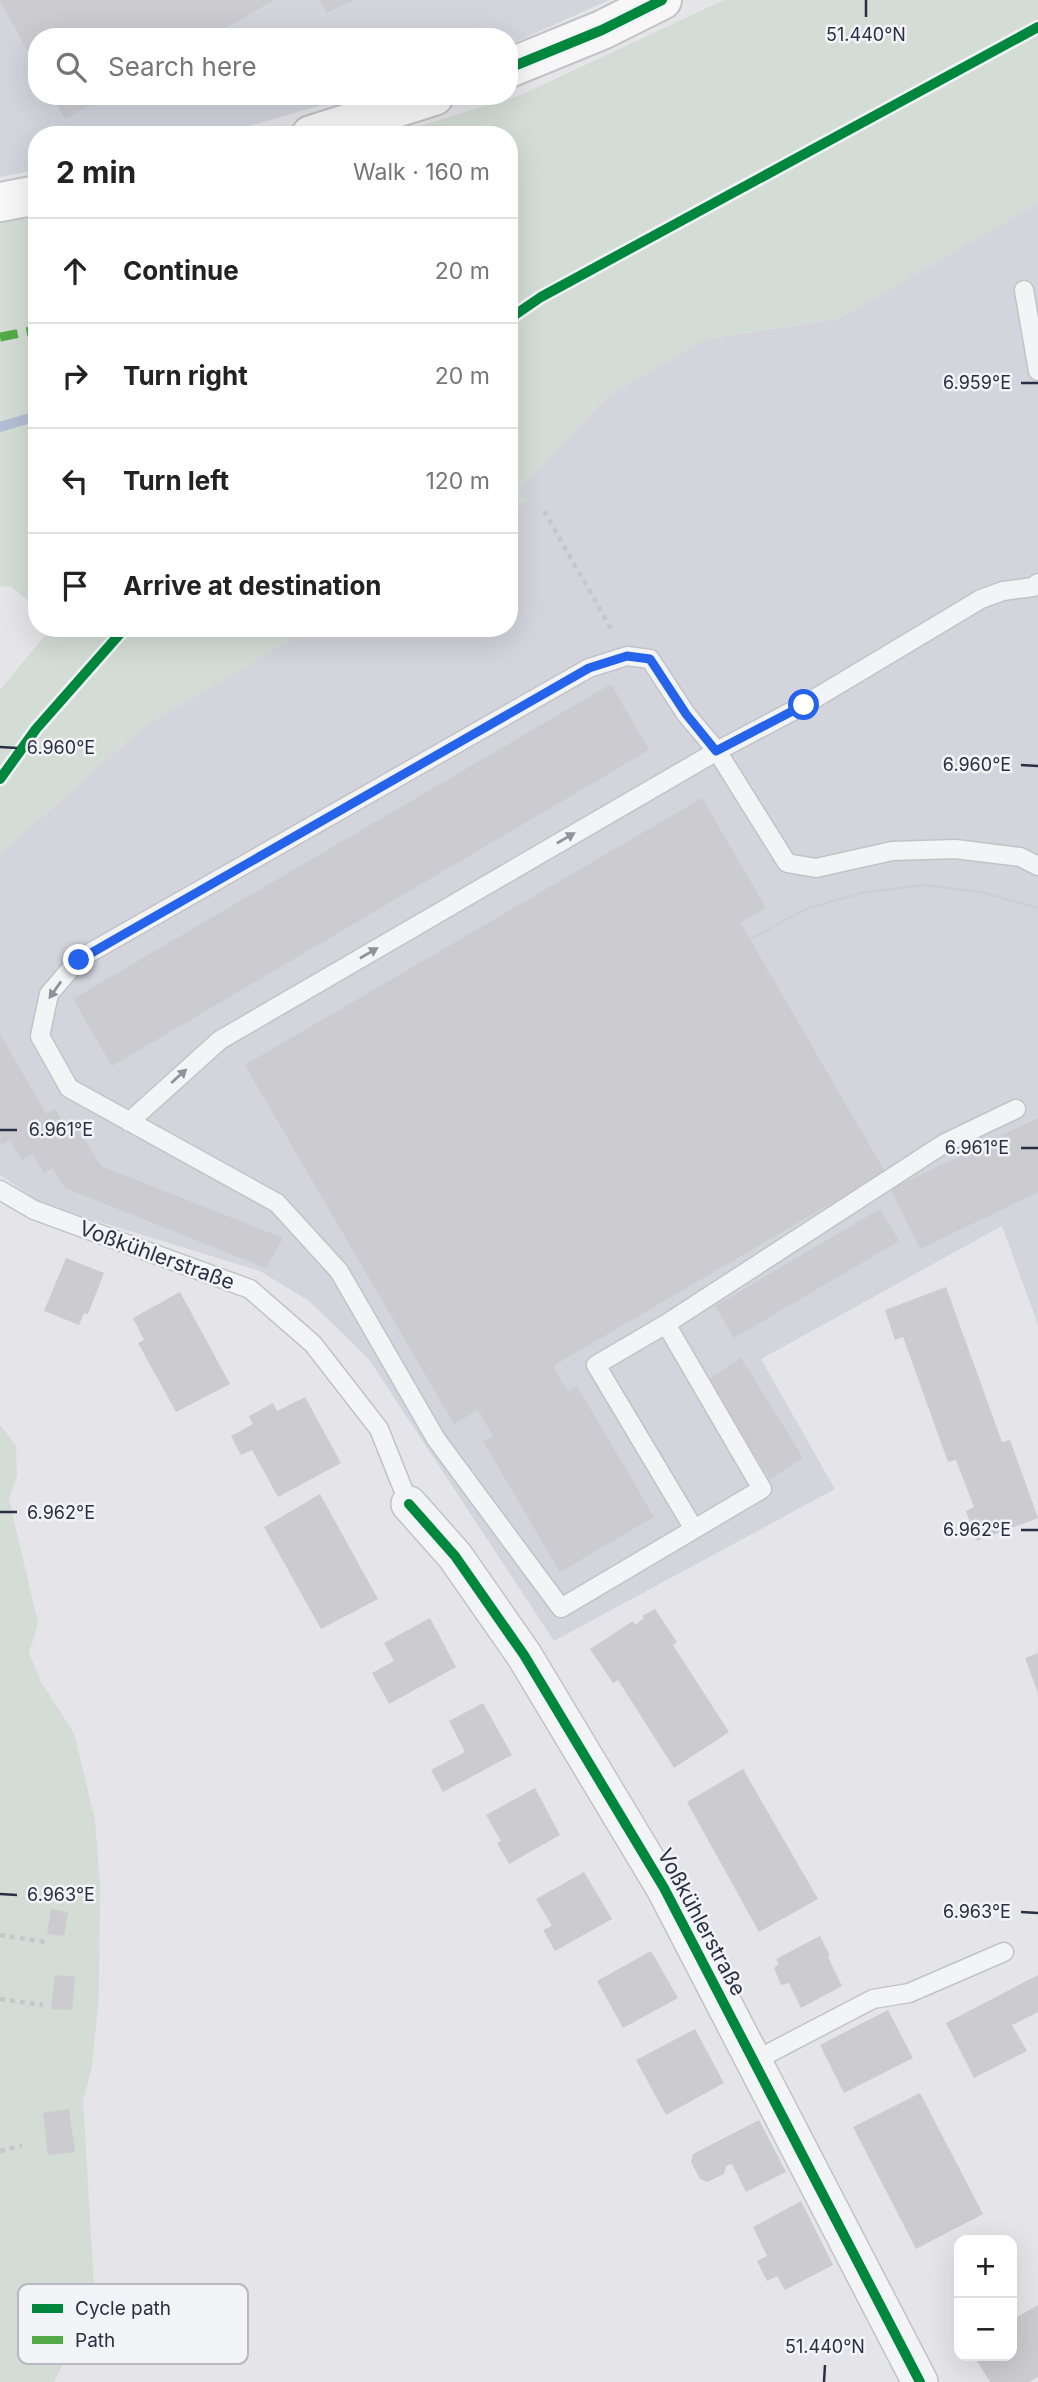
<!DOCTYPE html>
<html lang="en">
<head>
<meta charset="utf-8">
<style>
	body { margin:0; font-family:Inter,sans-serif; background:#f2f2f2; color:#222 }
	.controls { position:absolute; right:21px; bottom:21px; display:grid; overflow:hidden; border-radius:14px; box-shadow:0 7px 28px #0002 }
	.controls button { width:63px; height:63px; display:grid; place-items:center; padding:0; border:0; border-bottom:2px solid #e0e0e0; background:#fff; color:#222; font:35px sans-serif }
	.stop { position:absolute; width:21px; height:21px; margin:-16px; border:5px solid #2563eb; border-radius:50%; background:#fff }
	.stop.end { background:#2563eb; border-color:#fff; box-shadow:0 2px 7px #0008 }
	.list { margin:0; padding:0; list-style:none }
	h2 { display:flex; justify-content:space-between; align-items:center; height:91px; margin:0; padding:0 28px; font-size:30px }
	h2 small { font-size:23px; font-weight:400; color:#767676 }
	.list li { display:grid; grid-template-columns:46px 1fr auto; gap:21px; align-items:center; box-sizing:border-box; height:105px; padding:0 28px; border-top:2px solid #e0e0e0 }
	.list b { display:block; font-size:26px; white-space:nowrap }
	.list em { font-size:23px; font-style:normal; color:#767676 }
	.icon { flex:none; width:38px; height:38px; fill:none; stroke:currentColor; stroke-width:2; stroke-linecap:round; stroke-linejoin:round }
	.map { position:relative; flex:none; width:1038px; height:2382px; overflow:hidden }
	.search { position:absolute; background:#fff; box-shadow:0 7px 28px #0002; left:28px; top:28px; width:490px; height:77px; display:flex; align-items:center; gap:18px; box-sizing:border-box; padding:0 24px; border-radius:28px; color:#767676; font-size:26px }
	.panel { position:absolute; background:#fff; box-shadow:0 7px 28px #0002; left:28px; top:126px; width:490px; height:511px; border-radius:28px }
	.map>svg:first-child { display:block }
	.built { fill:#d3d4dc }
	.green { fill:#d3dcd5 }
	.lines { fill:none; stroke-linecap:round; stroke-linejoin:round }
	.stream { stroke:#b3bdd3; stroke-width:10 }
	.building { fill:#cbcbd0 }
	.lane-casing { stroke:#c3c3c7; stroke-width:21 }
	.street-casing { stroke:#c3c3c7; stroke-width:38 }
	.secondary-casing { stroke:#c3c3c7; stroke-width:42 }
	.path { stroke:#c6c6cc; stroke-width:4.5; stroke-dasharray:5 5; stroke-linecap:butt }
	.lane { stroke:#f3f4f6; stroke-width:18 }
	.street { stroke:#f3f4f6; stroke-width:35 }
	.secondary { stroke:#f7f7f7; stroke-width:38 }
	.tram { stroke:#cdced1; stroke-width:2 }
	.quiet { stroke:#53ab47; stroke-width:9; stroke-dasharray:18 9; stroke-linecap:butt }
	.cycleway-casing { stroke:#f2f4f8; stroke-width:15 }
	.cycleway { stroke:#00873e; stroke-width:10 }
	.oneway { fill:#8e929c }
	.route { stroke:#2563eb; stroke-width:9 }
	.ticks { fill:none; stroke:#2a2f43; stroke-width:2.5 }
	.labels { text-anchor:middle; dominant-baseline:central; stroke-width:5; stroke-linejoin:round; paint-order:stroke }
	.street-label { font-size:21px; fill:#2a2f43; stroke:#f2f4f8 }
	.key { fill:#f2f4f8; stroke:#b6b9c2; stroke-width:2 }
	.key-label { font-size:19px; fill:#2a2f43 }
	.ticks-label { font-size:18px; text-anchor:middle; fill:#2a2f43; stroke:#f2f4f8; stroke-width:5; stroke-linejoin:round; paint-order:stroke }
</style>
</head>
<body>
<div class="map">
<svg width="1038" height="2382" viewBox="0 0 1038 2382">
	<rect width="100%" height="100%" fill="#e5e5e9"/>
	<path class="built" d="M0 0H609L509 45V37H37V96H354L217 135H37V170L0 177Z
		M1038 203V1325L1002 1226 761 1359 835 1489 554 1641 368 1358 309 1301 260 1271 42 1204 0 1175V854L145 726 311 628H509V512L528 500 518 491 609 395 705 339 838 319Z"/>
	<path class="green" d="M724 0H1038V203L838 319 705 339 609 395 518 491 529 500 509 512V135H390L521 95Z
		M37 216V608L11 587 0 586V223Z
		M51 628H311L145 726 0 854V690Z
		M0 1425 16 1445 17 1476 9 1499 38 1623 29 1653 41 1682 74 1733 95 1820 100 1883 99 1996 92 2067 83 2101 95 2300 54 2382H0Z"/>
	<g class="lines">
		<path class="stream" d="M0 427 37 416"/>
	</g>
	<path class="building" d="M0 0H274L211 37H37V69Z
		M320 0H354L327 13Z
		M52 96H108L65 119Z
		M611 684 649 750 112 1066 73 999Z
		M702 798 766 908 740 922 885 1172 553 1366 568 1392 577 1386 654 1517 560 1572 483 1441 493 1436 478 1410 454 1424 245 1065Z
		M0 1034 46 1114 55 1109 67 1129 75 1124 101 1166 283 1238 266 1268 65 1188 52 1168 44 1173 32 1154 22 1160 10 1140 2 1145 0 1142Z
		M1038 1118V1192L920 1249 891 1189Z
		M880 1209 899 1241 734 1338 715 1306Z
		M66 1258 104 1273 88 1314 84 1313 79 1325 44 1311Z
		M946 1287 1002 1442 1010 1440 1038 1518 977 1541 966 1511 974 1507 956 1460 948 1462 903 1337 895 1340 885 1310Z
		M180 1292 230 1384 176 1412 138 1343 144 1340 133 1318Z
		M741 1358 803 1458 770 1479 707 1380Z
		M305 1397 341 1463 278 1497 252 1450 241 1455 231 1436 253 1424 249 1416 273 1403 277 1411Z
		M320 1494 378 1599 321 1629 264 1527Z
		M655 1609 677 1642 673 1645 729 1732 674 1768 618 1680 613 1683 590 1649 633 1621 635 1625 644 1618 642 1616Z
		M430 1618 456 1667 389 1704 372 1673 394 1661 384 1643Z
		M1038 1653V1693L1025 1658Z
		M483 1703 512 1755 443 1792 431 1770 465 1752 449 1721Z
		M743 1769 818 1899 759 1932 687 1802Z
		M535 1788 560 1835 509 1864 497 1843 501 1841 486 1815Z
		M584 1872 612 1919 555 1951 543 1930 552 1926 536 1899Z
		M51 1909 68 1912 64 1936 47 1934Z
		M820 1936 830 1956 828 1957 842 1986 801 2008 789 1983 781 1985 774 1968 779 1964 776 1959Z
		M651 1951 678 1998 623 2028 597 1981Z
		M55 1975 75 1977 72 2010 51 2009Z
		M1038 1975V2012L1012 2025 1027 2051 974 2078 946 2023Z
		M888 2010 913 2058 844 2093 820 2045Z
		M695 2029 724 2083 666 2115 636 2060Z
		M920 2093 983 2214 916 2249 853 2127Z
		M69 2109 75 2152 48 2155 43 2113Z
		M759 2120 786 2172 746 2192 732 2164 726 2166 724 2174 707 2182 700 2179 691 2162 693 2154Z
		M801 2201 833 2265 785 2290 777 2276 767 2281 757 2261 767 2256 753 2227Z
		M1038 2305V2377L1029 2382H990L974 2356H1012V2320Z"/>
	<g class="lines">
		<g class="lane-casing">
			<path id="lane" d="M1024 290 1038 371
				M129 1122 220 1040 717 751 804 705 981 599 1003 591 1033 587 1038 583
				M0 1190 34 1210 250 1289 313 1344 379 1429 409 1504
				M666 1324 762 1489 561 1608 436 1439 339 1271 277 1203 69 1088 40 1036 49 994 79 959 589 668 627 656 650 659 686 714 717 751 787 863 816 868 892 851 955 849 1020 857 1038 866
				M694 1529 596 1365 666 1324 945 1143 1016 1109
				M754 2061 873 1999 909 1993 1004 1952"/>
		</g>
		<g class="street-casing">
			<path id="street" d="M409 1504 455 1556 524 1655 664 1888 920 2382"/>
		</g>
		<g class="secondary-casing">
			<path id="secondary" d="M509 68 602 30 662 0
				M311 135 434 96
				M0 202 37 195"/>
		</g>
		<path class="path" d="M544 511 613 632
			M0 1935 45 1942
			M0 1999 43 2005
			M0 2151 22 2146"/>
		<use href="#lane" class="lane"/>
		<use href="#street" class="street"/>
		<use href="#secondary" class="secondary"/>
		<path class="tram" d="M750 939 806 909 861 893 923 885 981 892 1038 908"/>
		<path class="quiet" d="M0 337 37 330"/>
		<g class="cycleway-casing">
			<path id="cycleway" d="M509 68 602 30 662 0
				M509 319 541 297 1038 27
				M0 779 36 729 125 628
				M409 1504 455 1556 524 1655 664 1888 920 2382"/>
		</g>
		<use href="#cycleway" class="cycleway"/>
	</g>
	<defs><path id="oneway-solid" d="M-6-.8H1V-3.2L6.5 0L1 3.2V.8H-6Z" transform="scale(1.75)"/></defs>
	<g class="oneway">
		<use href="#oneway-solid" transform="translate(566 838) rotate(-30)"/>
		<use href="#oneway-solid" transform="translate(369 953) rotate(-30)"/>
		<use href="#oneway-solid" transform="translate(55 990) rotate(125)"/>
		<use href="#oneway-solid" transform="translate(179 1076) rotate(-42)"/>
	</g>
	<g class="lines">
		<path class="route" d="M79 960 589 668 627 656 650 659 686 714 716 751 804 705"/>
	</g>
	<path class="ticks" d="M866 17V0M1021 383H1038M0 747 17 748M1021 765 1038 766M0 1130H17M1021 1148H1038M0 1512H17M1021 1530H1038M0 1894 17 1895M1021 1912 1038 1913M824 2382 825 2365"/>
	<g class="labels">
		<g class="street-label">
			<text transform="translate(157 1255) rotate(20)">Voßkühlerstraße</text>
			<text transform="translate(702 1922) rotate(62)">Voßkühlerstraße</text>
		</g>
	</g>
	<rect x="18" y="2284" width="230" height="80" rx="10" class="key"/>
	<rect x="32" y="2304" width="31" height="9" fill="#00873e"/>
	<rect x="32" y="2336" width="31" height="8" fill="#53ab47"/>
	<g class="key-label">
		<text x="75" y="2315">Cycle path</text>
		<text x="75" y="2347">Path</text>
	</g>
	<g class="ticks-label">
		<text x="866" y="41">51.440°N</text>
		<text x="977" y="389">6.959°E</text>
		<text x="61" y="754">6.960°E</text>
		<text x="977" y="771">6.960°E</text>
		<text x="61" y="1136">6.961°E</text>
		<text x="977" y="1154">6.961°E</text>
		<text x="61" y="1519">6.962°E</text>
		<text x="977" y="1536">6.962°E</text>
		<text x="61" y="1901">6.963°E</text>
		<text x="977" y="1918">6.963°E</text>
		<text x="825" y="2353">51.440°N</text>
	</g>
</svg>
<div class="controls">
<button>+</button>
<button>−</button>
</div>
<div class="stop" style="left:804px;top:705px"></div>
<div class="stop end" style="left:79px;top:960px"></div>
<div class="search"><svg class="icon" aria-label="search" viewBox="0 0 24 24"><circle cx="10" cy="10" r="6"/><path d="M15 15l6 6"/></svg>Search here</div>
<section class="panel">
<h2>2 min<small>Walk · 160 m</small></h2>
<ul class="list">
<li><svg class="icon" aria-label="ahead" viewBox="0 0 24 24"><path d="M12 20V5M6 11l6-6 6 6"/></svg><div><b>Continue</b></div><em>20 m</em></li>
<li><svg class="icon" aria-label="right" viewBox="0 0 24 24"><path d="M7 20v-9h11M14 6l5 5-5 5"/></svg><div><b>Turn right</b></div><em>20 m</em></li>
<li><svg class="icon" aria-label="left" viewBox="0 0 24 24"><path d="M17 20v-9H6M10 6l-5 5 5 5"/></svg><div><b>Turn left</b></div><em>120 m</em></li>
<li><svg class="icon" aria-label="arrive" viewBox="0 0 24 24"><path d="M6 21V4h12l-3 4 3 4H6"/></svg><div><b>Arrive at destination</b></div></li>
</ul>
</section>
</div>
</body>
</html>
